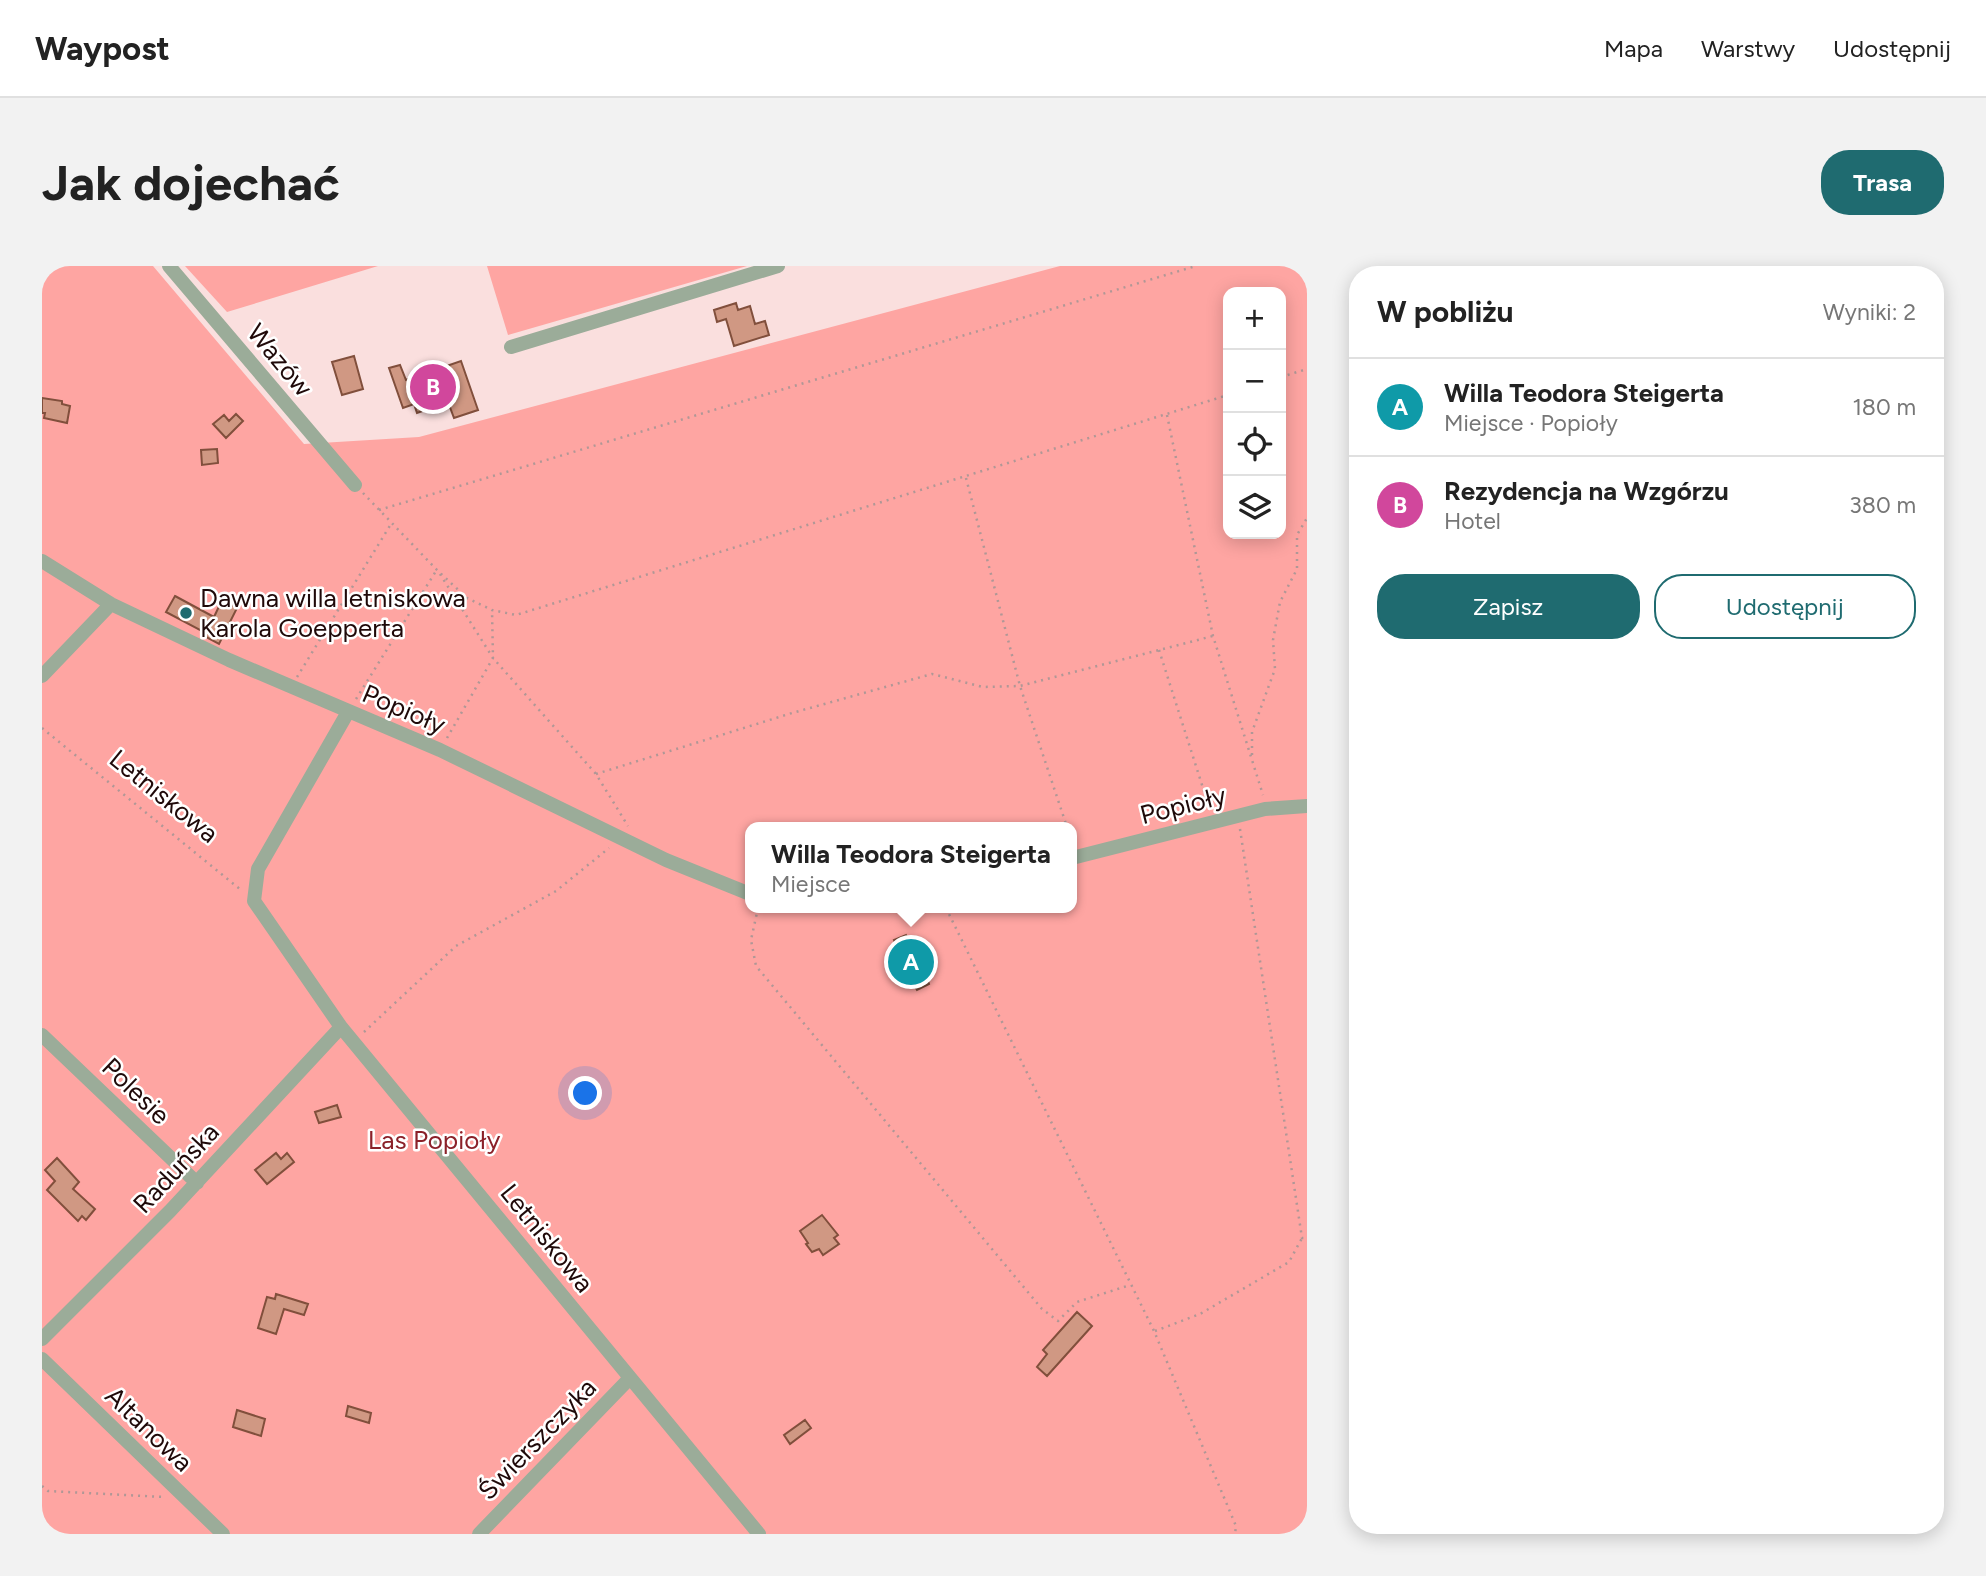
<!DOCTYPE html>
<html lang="pl">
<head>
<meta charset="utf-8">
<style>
	body { margin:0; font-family:Figtree,sans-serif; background:#f2f2f2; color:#222 }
	.controls { position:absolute; right:21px; top:21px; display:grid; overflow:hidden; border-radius:14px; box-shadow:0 4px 18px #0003 }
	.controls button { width:63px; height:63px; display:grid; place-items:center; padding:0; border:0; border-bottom:2px solid #e0e0e0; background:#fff; color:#222; font:35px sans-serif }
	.you { position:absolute; left:544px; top:828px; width:24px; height:24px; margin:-18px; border:5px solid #fff; border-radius:50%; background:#1a73e8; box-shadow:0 0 0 10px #1a73e833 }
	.badge { display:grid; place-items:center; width:46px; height:46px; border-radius:50%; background:#1f6b70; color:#fff; font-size:23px; font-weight:700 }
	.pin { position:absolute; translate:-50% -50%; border:4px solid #fff; box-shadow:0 2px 7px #0006 }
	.popup { position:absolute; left:703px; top:556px; width:332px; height:91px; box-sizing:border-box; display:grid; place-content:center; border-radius:14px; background:#fff; filter:drop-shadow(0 2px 5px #0005); font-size:23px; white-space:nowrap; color:#767676 }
	.popup b { font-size:26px; color:#222 }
	.popup::after { content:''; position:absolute; left:50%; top:100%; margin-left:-14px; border:14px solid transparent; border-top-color:#fff }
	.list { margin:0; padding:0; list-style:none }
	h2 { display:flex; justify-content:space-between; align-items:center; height:91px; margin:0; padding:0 28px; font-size:30px }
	h2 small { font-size:23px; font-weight:400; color:#767676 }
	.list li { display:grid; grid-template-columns:46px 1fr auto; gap:21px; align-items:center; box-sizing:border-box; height:98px; padding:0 28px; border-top:2px solid #e0e0e0 }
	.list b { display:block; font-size:26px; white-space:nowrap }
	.list p { margin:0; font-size:23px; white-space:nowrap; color:#767676 }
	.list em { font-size:23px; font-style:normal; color:#767676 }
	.actions { display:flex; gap:14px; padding:21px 28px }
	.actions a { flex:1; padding:16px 0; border:2px solid #1f6b70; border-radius:28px; text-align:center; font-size:24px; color:#1f6b70 }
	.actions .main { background:#1f6b70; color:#fff }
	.icon { flex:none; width:38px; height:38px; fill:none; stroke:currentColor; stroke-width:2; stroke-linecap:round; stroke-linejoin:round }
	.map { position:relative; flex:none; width:1265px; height:1268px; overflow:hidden; border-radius:28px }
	header { display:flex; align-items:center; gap:42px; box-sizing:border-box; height:98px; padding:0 35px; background:#fff; border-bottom:2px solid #e0e0e0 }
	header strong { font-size:33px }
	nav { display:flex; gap:38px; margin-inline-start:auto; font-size:24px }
	.intro { display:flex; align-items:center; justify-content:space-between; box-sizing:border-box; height:168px; padding:0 42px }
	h1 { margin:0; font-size:49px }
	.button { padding:18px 32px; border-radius:28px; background:#1f6b70; color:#fff; font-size:24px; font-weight:700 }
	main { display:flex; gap:42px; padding:0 42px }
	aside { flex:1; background:#fff; border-radius:28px; box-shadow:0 4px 18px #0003 }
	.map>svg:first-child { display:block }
	.green { fill:#fea5a2; fill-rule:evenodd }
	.building { fill:#d09883; stroke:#814f3c; stroke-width:2 }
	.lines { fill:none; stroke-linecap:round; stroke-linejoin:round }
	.path { stroke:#b09796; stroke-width:2.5; stroke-dasharray:2 5; stroke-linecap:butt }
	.minor { stroke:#9bac99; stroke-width:14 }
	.poi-dot { fill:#1f6b70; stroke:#fff; stroke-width:2.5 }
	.labels { text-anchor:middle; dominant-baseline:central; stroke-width:5; stroke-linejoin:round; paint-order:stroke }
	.street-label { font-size:26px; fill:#1f0909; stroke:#fff }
	.poi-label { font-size:26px; fill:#1f0909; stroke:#fff; text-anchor:start }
	.park-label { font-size:26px; fill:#8b2129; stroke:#fff }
</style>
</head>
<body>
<header>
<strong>Waypost</strong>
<nav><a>Mapa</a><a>Warstwy</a><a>Udostępnij</a></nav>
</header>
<div class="intro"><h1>Jak dojechać</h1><a class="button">Trasa</a></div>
<main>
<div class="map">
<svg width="1265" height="1268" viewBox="0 0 1265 1268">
	<rect width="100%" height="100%" fill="#fadfde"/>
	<path class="green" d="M0 0H111L262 178 377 171 1018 0H1265V1268H0ZM1186 26H1239V268H1186ZM708 561H1030V642H708Z
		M143 0H336L185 46Z
		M445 0H705L466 69Z"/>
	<path class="building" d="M694 37 696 44 708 40 713 58 723 55 727 69 692 80 684 53 675 56 672 44Z
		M312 90 321 123 300 129 290 96Z
		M419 95 436 144 412 152 406 136 375 147 372 138 361 142 347 102 358 99 364 114Z
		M0 132 20 135V138L28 140 25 157 2 152 3 147H0Z
		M194 148 201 155 184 172 171 158 182 149 187 155Z
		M175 183 176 197 160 199 159 184Z
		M133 330 172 351 180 334 195 342 177 378 162 370 164 367 124 346Z
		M864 669 866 674 872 671 890 710 885 712 887 718 875 724 872 718 867 721 849 682 854 679 852 674Z
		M295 839 299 851 277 857 273 846Z
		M234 887 239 893 245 887 252 896 225 918 213 904Z
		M15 892 37 916 31 923 53 943 44 954 40 950 36 955 5 924 13 915 3 904Z
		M780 949 796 969 792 972 797 978 781 989 777 983 770 986 764 978 766 977 758 965Z
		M234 1028 266 1038 262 1049 242 1043 234 1068 216 1062 225 1031 233 1033Z
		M1035 1046 1050 1060 1005 1110 995 1101 1005 1088 1001 1084Z
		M306 1140 329 1147 327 1157 304 1150Z
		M195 1144 223 1153 219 1170 191 1161Z
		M763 1154 769 1162 748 1178 742 1169Z"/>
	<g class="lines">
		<path class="path" d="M1239 111 1265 103
			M1125 149 1171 370 1221 529
			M924 212 978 420 1025 561
			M321 227 395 304 425 332 450 344 474 349 1186 129
			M337 244 1154 0
			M398 308 451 392 554 508 586 560
			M1117 384 1168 544
			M255 411 349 258
			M314 433 394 305
			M0 462 199 624
			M405 472 451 392 450 344
			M1210 489V466L1233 403 1231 374 1238 336 1255 303V269L1265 252
			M554 508 750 447 890 408 941 421 978 420 1171 370
			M1198 563 1260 972H1265
			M716 642 709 674 714 700 1000 1043 1016 1055 1035 1036 1088 1019
			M904 642 1112 1065 1194 1260 1193 1268
			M322 766 414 680 514 625 567 582
			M1113 1065 1158 1048 1247 996 1260 972
			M0 1220 6 1225 122 1231"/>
		<path class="minor" d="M127 0 313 219
			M469 81 736 0
			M0 295 69 338 187 394 398 484 624 594 708 628
			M0 410 69 338
			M306 446 216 603 212 635 299 761 717 1268
			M1030 592 1223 543 1265 540
			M0 769 155 917
			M0 1073 128 945 299 761
			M0 1093 181 1268
			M437 1268 588 1112"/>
	</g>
	<circle class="poi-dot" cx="144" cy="347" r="7"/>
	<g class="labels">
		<g class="street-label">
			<text transform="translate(238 94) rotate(50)">Wazów</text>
			<text transform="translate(362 443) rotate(23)">Popioły</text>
			<text transform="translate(122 530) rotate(39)">Letniskowa</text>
			<text transform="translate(1141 539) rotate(-14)">Popioły</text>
			<text transform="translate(94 825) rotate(44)">Polesie</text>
			<text transform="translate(134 902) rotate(-47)">Raduńska</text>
			<text transform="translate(505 972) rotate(51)">Letniskowa</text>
			<text transform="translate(107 1163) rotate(44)">Altanowa</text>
			<text transform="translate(495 1173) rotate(-46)">Świerszczyka</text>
		</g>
		<g class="poi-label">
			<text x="158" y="332">Dawna willa letniskowa<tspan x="158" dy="30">Karola Goepperta</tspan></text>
		</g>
		<g class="park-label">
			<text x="392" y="874">Las Popioły</text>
		</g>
	</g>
</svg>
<div class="controls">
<button>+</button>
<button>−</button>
<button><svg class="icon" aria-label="locate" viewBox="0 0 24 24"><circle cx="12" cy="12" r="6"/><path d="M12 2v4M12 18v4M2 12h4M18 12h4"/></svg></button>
<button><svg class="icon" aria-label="layers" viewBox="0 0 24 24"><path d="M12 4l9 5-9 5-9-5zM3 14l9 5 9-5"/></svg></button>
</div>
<div class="you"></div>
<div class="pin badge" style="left:869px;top:696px;background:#0f9aa8">A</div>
<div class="popup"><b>Willa Teodora Steigerta</b>Miejsce</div>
<div class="pin badge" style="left:391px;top:121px;background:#d1479c">B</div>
</div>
<aside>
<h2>W pobliżu<small>Wyniki: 2</small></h2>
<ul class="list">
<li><span class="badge" style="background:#0f9aa8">A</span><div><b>Willa Teodora Steigerta</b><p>Miejsce · Popioły</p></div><em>180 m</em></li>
<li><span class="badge" style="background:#d1479c">B</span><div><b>Rezydencja na Wzgórzu</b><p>Hotel</p></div><em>380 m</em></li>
</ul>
<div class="actions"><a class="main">Zapisz</a><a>Udostępnij</a></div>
</aside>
</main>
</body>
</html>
